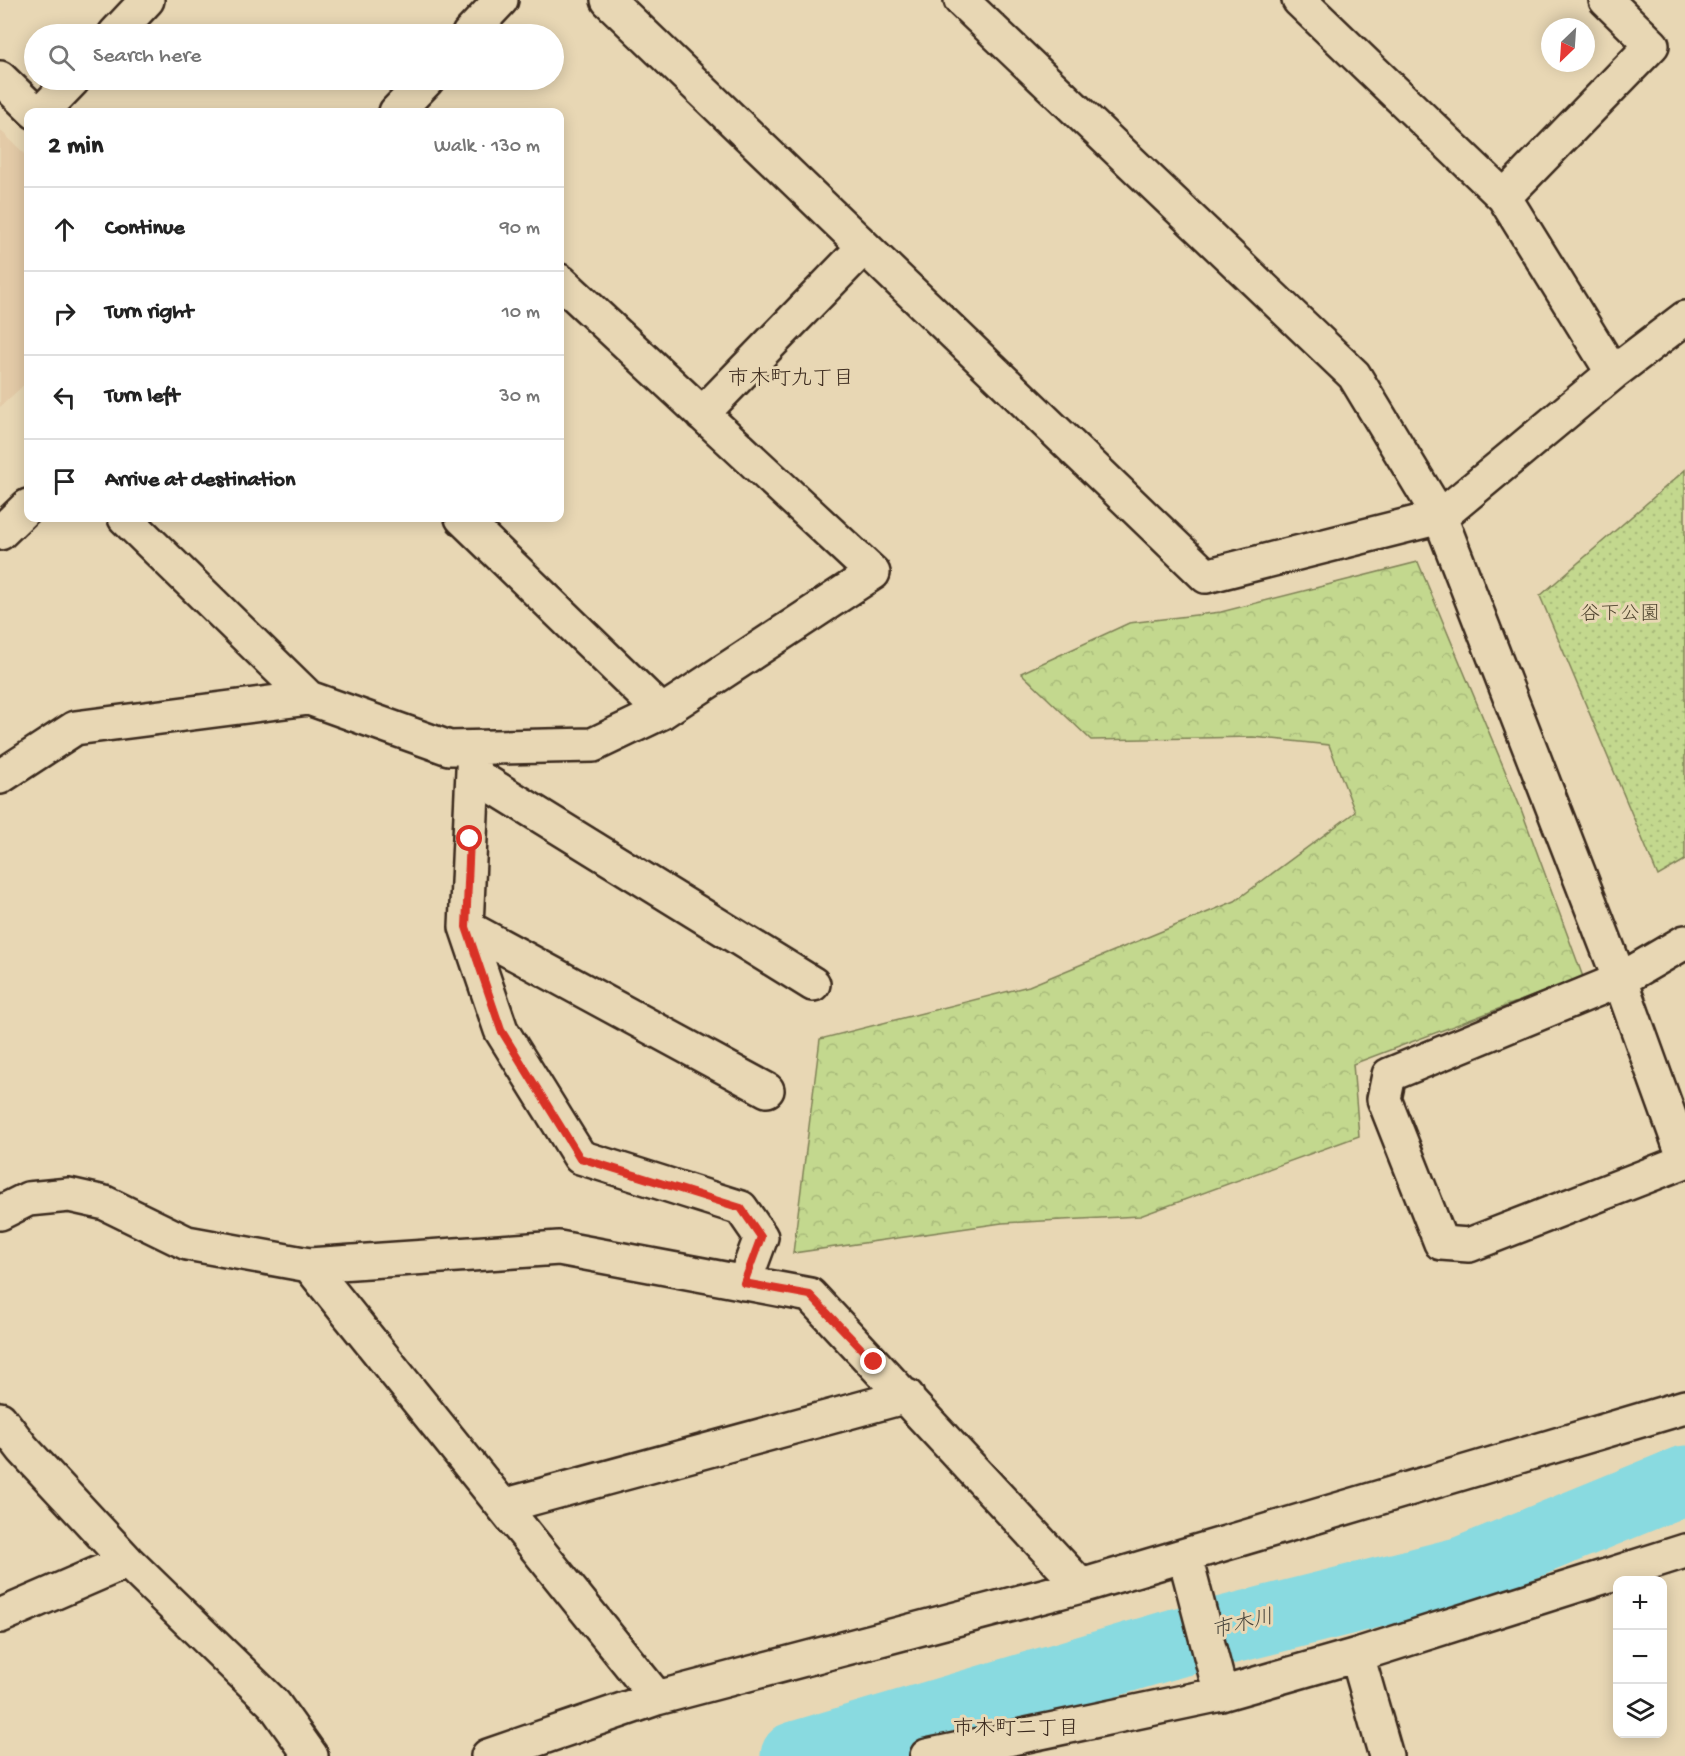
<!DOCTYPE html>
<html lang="en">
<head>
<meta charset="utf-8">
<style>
	body { margin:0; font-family:"Gochi Hand","Klee One",sans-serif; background:#f6f6f6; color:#222 }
	.controls { position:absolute; right:18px; bottom:18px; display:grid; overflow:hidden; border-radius:12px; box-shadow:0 3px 15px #0003 }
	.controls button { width:54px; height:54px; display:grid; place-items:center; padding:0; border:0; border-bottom:2px solid #e0e0e0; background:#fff; color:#222; font:30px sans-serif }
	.compass { position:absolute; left:1541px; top:18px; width:54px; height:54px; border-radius:50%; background:#fff; box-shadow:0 3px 15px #0003; rotate:205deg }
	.stop { position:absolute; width:18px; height:18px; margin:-14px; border:4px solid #d93025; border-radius:50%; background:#fff }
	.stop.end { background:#d93025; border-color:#fff; box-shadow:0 2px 6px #0008 }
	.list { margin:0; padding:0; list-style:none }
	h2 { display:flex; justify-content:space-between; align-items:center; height:78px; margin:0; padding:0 24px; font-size:26px }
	h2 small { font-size:20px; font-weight:400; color:#767676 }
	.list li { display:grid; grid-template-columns:39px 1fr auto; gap:18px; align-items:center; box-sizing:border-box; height:84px; padding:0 24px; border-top:2px solid #e0e0e0 }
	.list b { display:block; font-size:22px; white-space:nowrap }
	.list em { font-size:20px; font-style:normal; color:#767676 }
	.icon { flex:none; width:33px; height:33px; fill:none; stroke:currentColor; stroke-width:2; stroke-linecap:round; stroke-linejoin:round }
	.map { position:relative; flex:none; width:1685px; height:1756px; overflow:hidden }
	.search { position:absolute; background:#fff; box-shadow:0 3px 15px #0003; left:24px; top:24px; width:540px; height:66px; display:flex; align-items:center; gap:15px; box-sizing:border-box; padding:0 21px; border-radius:33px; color:#767676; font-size:22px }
	.panel { position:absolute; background:#fff; box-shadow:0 3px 15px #0003; left:24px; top:108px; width:540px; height:414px; border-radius:12px }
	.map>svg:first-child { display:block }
	.built { fill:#e3caa7 }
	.forest { fill:url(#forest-crowns); stroke:#7f8156; stroke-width:1.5 }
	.park { fill:url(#park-dots); stroke:#7f8156; stroke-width:1.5 }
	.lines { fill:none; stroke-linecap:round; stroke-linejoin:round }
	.river { stroke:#89dae0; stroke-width:69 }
	.minor-casing { stroke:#3b2a1e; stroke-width:38 }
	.minor { stroke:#e8d7b4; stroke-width:33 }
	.route { stroke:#d93025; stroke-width:8 }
	.labels { text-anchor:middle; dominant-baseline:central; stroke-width:6; stroke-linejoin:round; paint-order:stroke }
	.park-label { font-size:20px; fill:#4f442f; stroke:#e8d7b4 }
	.neighbourhood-label { font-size:21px; fill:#3b2a1e; stroke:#e8d7b4 }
	.water-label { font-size:21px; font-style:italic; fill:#47443b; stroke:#e8d7b4 }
</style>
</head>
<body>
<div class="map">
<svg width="1685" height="1756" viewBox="0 0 1685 1756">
	<defs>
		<pattern id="forest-crowns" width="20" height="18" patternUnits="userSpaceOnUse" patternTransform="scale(1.5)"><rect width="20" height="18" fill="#c3d88e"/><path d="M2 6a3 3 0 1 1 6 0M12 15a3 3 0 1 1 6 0" fill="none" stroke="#a8ba7a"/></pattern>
		<pattern id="park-dots" width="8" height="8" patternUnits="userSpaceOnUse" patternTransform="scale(1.5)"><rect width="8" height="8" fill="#c3d88e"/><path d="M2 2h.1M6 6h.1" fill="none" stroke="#a8ba7a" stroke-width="1.8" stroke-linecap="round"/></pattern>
	</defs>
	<rect width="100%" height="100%" fill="#e8d7b4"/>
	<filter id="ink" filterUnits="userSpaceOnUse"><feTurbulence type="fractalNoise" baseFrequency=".0167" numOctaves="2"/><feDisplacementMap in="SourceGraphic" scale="12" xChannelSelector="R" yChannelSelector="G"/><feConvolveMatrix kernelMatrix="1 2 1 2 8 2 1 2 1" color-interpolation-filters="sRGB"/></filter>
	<g filter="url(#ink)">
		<path class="built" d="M0 130 28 157V381L0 407Z"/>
		<path class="forest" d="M1418 562 1521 809 1583 977 1353 1064 1359 1136 1140 1216 1002 1223 793 1253 820 1039 1029 986 1235 901 1355 812 1329 745 1253 737 1091 740 1021 673 1129 623 1221 612Z"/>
		<path class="park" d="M1685 470V860L1658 876 1540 596Z"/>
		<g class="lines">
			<path class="river" d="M795 1756 1176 1643 1463 1571 1685 1480"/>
			<g class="minor-casing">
				<path id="minor" d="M608 0 1206 576 1440 517 1613 373 1685 318
					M961 0 1354 375 1440 517 1620 980 1685 1160
					M1299 0 1504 197 1613 373
					M115 34 147 0
					M469 34 501 0
					M0 78 35 112
					M42 112 73 80
					M396 112 427 80
					M1504 197 1652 45 1606 0
					M702 414 864 247
					M125 518 309 698
					M462 518 662 712
					M0 533 28 506
					M474 748 466 927 501 1030 580 1157 741 1208 761 1237 744 1283
					M473 774 813 984
					M0 777 75 728 309 698 449 748 593 745 662 712 873 573 560 281
					M466 927 767 1090
					M1685 942 1620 980 1389 1075 1384 1099 1441 1243 1469 1245 1685 1161
					M0 1213 28 1199 69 1195 105 1203 187 1243 309 1265 559 1248 810 1295 1081 1586
					M309 1265 657 1698
					M0 1419 23 1449 127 1561 274 1704 311 1756
					M503 1506 907 1396
					M1185 1557 1221 1694
					M0 1616 127 1561
					M1357 1655 1386 1756
					M488 1756 657 1698 1081 1586 1685 1407
					M927 1756 1221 1694 1357 1655 1685 1551"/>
			</g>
			<use href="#minor" class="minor"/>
		</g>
	</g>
	<g class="lines" filter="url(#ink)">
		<path class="route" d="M470 839 466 927 501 1030 580 1158 741 1208 761 1237 744 1283 810 1295 874 1362"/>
	</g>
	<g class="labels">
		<g class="park-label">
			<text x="1620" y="615">谷下公園</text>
		</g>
		<g class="neighbourhood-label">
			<text x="791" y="380">市木町九丁目</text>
			<text x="1016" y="1730">市木町二丁目</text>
		</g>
		<g class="water-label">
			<text transform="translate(1243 1626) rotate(-14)">市木川</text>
		</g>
	</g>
</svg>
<div class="controls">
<button>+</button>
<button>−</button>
<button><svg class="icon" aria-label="layers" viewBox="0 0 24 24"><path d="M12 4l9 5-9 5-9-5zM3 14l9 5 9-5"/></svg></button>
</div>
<svg class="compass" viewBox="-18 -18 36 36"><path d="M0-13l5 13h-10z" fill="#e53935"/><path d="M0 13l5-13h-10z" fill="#767676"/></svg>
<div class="stop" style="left:470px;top:839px"></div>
<div class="stop end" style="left:874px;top:1362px"></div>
<div class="search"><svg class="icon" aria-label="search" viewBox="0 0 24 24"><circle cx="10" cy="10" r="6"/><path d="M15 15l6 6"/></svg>Search here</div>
<section class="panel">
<h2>2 min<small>Walk · 130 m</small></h2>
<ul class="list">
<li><svg class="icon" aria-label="ahead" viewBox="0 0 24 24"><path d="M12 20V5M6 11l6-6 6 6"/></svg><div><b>Continue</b></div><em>90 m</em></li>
<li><svg class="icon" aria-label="right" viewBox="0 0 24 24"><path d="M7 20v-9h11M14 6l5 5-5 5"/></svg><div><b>Turn right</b></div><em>10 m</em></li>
<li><svg class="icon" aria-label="left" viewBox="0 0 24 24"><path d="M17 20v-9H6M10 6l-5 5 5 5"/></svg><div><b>Turn left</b></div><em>30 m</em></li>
<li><svg class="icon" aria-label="arrive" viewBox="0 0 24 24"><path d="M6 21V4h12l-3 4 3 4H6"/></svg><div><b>Arrive at destination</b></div></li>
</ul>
</section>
</div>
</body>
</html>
